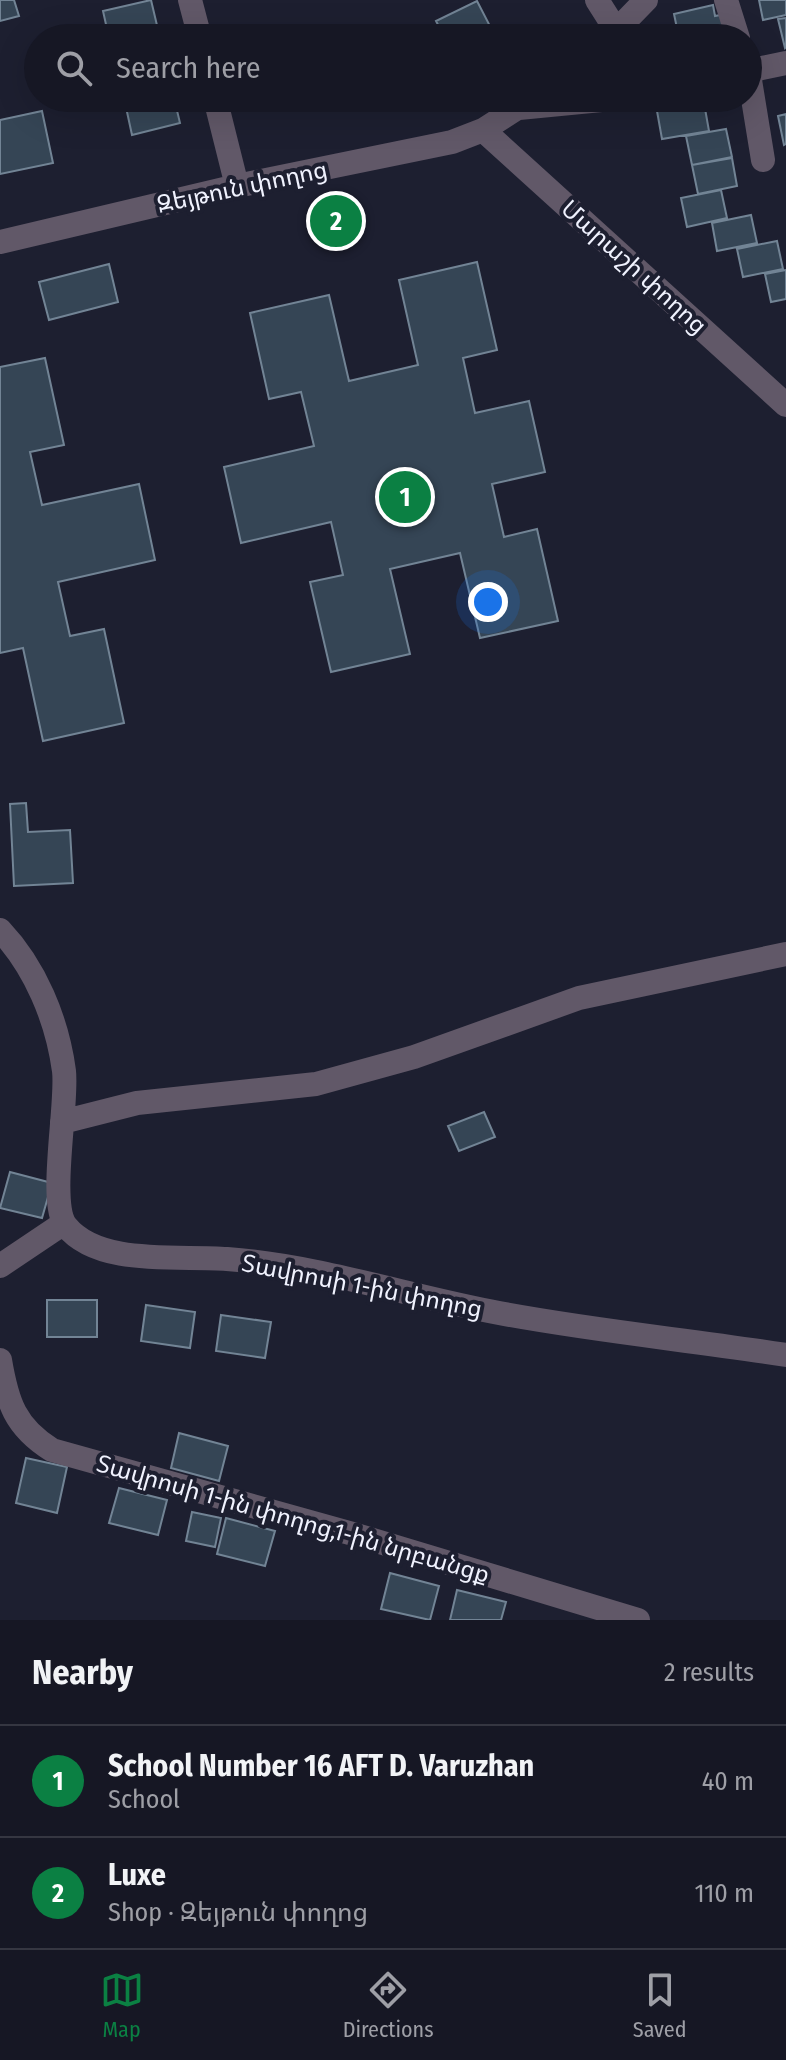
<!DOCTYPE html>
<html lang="en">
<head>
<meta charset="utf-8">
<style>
	body { margin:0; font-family:"Fira Sans Condensed","Noto Sans Armenian",sans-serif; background:#1f202c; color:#f1f3f6 }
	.you { position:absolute; left:488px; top:602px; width:28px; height:28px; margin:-20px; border:6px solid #fff; border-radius:50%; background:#1a73e8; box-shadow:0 0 0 12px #1a73e833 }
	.badge { display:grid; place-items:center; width:52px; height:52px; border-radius:50%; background:#0b8043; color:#fff; font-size:26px; font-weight:700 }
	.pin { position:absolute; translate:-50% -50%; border:4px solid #fff; box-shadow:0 2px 8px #0006 }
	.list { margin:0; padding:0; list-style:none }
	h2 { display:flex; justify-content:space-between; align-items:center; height:104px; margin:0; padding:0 32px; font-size:34px }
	h2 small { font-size:26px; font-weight:400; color:#9e9fa6 }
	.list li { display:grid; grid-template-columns:52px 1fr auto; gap:24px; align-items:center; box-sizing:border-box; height:112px; padding:0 32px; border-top:2px solid #353641 }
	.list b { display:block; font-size:30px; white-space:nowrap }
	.list p { margin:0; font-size:26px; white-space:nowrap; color:#9e9fa6 }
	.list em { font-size:26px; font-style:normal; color:#9e9fa6 }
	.icon { flex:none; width:44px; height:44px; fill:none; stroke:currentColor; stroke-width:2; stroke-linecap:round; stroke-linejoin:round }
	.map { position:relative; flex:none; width:786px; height:1620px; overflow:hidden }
	.search { position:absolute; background:#161724; box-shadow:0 8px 32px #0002; left:24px; right:24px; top:24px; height:88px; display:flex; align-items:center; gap:20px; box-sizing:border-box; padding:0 28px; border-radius:44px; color:#9e9fa6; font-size:30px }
	.sheet { height:328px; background:#161724 }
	nav { display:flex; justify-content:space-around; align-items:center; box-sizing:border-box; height:112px; border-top:2px solid #353641; background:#161724; font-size:22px; color:#9e9fa6 }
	nav a { display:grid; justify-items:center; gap:4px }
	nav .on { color:#0b8043 }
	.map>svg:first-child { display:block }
	.building { fill:#354555; stroke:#728495; stroke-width:2 }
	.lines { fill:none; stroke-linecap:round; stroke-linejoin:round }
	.minor { stroke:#615868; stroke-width:24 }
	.labels { text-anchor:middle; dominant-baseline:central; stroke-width:8; stroke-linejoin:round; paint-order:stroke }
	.street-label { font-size:24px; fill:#f0f2fe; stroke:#1d1f30 }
</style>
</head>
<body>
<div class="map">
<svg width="786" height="1620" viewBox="0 0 786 1620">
	<rect width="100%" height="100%" fill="#1d1f30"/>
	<path class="building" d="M0 0H14L19 16 0 21Z
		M151 0 160 38H109L103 11Z
		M759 0H786V15L763 20Z
		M477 1 492 30 476 38H445L436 21Z
		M713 5 715 16 725 14 728 29 679 38 674 14Z
		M786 18V47L785 48 778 19Z
		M124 98H174L180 123 132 135Z
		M704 103 709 131 662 139 657 111Z
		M42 111 53 163 0 174V120Z
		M786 114V144L784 145 778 116Z
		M726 129 732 157 692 165 686 136Z
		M732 158 737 186 698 194 692 165Z
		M721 190 727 218 687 227 681 198Z
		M751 215 757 243 717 251 712 223Z
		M777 241 783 269 743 277 737 249Z
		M477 262 497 350 463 358 475 413 529 401 545 472 492 484 504 537 537 529 558 621 480 638 460 553 390 569 410 654 331 672 310 582 343 575 331 522 241 543 224 467 314 446 301 392 269 399 250 313 329 295 349 381 418 365 399 280Z
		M109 264 118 302 49 320 39 282Z
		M786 270V299L771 302 765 274Z
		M45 358 64 445 30 452 42 505 139 484 155 560 58 582 70 636 104 629 124 723 43 741 23 648 0 653V367Z
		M26 803 28 832 70 830 73 883 14 886 10 804Z
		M484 1112 495 1137 459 1151 448 1126Z
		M10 1172 52 1183 42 1218 0 1208Z
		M47 1300H97V1337H47Z
		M146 1305 195 1312 190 1348 141 1341Z
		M221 1315 271 1322 265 1358 216 1351Z
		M179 1433 228 1446 219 1481 171 1468Z
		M26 1458 67 1467 57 1513 16 1503Z
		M119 1488 167 1500 158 1535 109 1523Z
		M192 1512 221 1518 215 1547 186 1541Z
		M226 1518 275 1531 265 1566 217 1554Z
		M390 1573 439 1586 430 1620 381 1609Z
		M457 1590 506 1602 501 1620H450Z"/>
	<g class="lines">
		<path class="minor" d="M190 0 200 38
			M597 0 616 30
			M726 0 738 38
			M609 38 646 0
			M748 68 763 160
			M748 71 786 63
			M215 98 237 186
			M519 108 622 98
			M483 130 786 405
			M0 242 237 186 452 142 483 130 533 98
			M0 930C35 967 57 1019 64 1071 68 1104 48 1203 66 1226 99 1267 180 1255 227 1259 319 1266 408 1296 499 1313 594 1331 691 1340 786 1355
			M62 1122 137 1103 316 1084 414 1057 579 998 786 954
			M0 1266 64 1223
			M0 1360C7 1402 15 1427 52 1450L353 1534 638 1620"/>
	</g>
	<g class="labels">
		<g class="street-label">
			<text transform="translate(242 187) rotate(-12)">Զեյթուն փողոց</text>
			<text transform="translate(634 267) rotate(42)">Մարաշի փողոց</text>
			<text transform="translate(362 1286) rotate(11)">Տավրոսի 1-ին փողոց</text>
			<text transform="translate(293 1519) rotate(16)">Տավրոսի 1-ին փողոց,1-ին նրբանցք</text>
		</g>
	</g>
</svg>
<div class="you"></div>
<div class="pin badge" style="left:405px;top:497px">1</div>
<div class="pin badge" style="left:336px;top:221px">2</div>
<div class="search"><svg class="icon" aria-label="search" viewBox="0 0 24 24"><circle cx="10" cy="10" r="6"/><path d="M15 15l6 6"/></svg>Search here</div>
</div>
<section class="sheet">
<h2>Nearby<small>2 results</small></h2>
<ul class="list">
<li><span class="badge">1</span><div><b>School Number 16 AFT D. Varuzhan</b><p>School</p></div><em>40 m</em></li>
<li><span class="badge">2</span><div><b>Luxe</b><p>Shop · Զեյթուն փողոց</p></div><em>110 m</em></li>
</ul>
</section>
<nav>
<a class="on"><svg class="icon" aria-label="map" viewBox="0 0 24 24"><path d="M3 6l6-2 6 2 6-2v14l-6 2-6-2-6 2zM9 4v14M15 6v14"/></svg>Map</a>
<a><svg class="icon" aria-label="directions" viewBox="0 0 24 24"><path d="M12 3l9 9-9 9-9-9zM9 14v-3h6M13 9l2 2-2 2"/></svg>Directions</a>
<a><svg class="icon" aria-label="saved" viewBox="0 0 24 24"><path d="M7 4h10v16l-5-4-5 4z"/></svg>Saved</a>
</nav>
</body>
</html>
